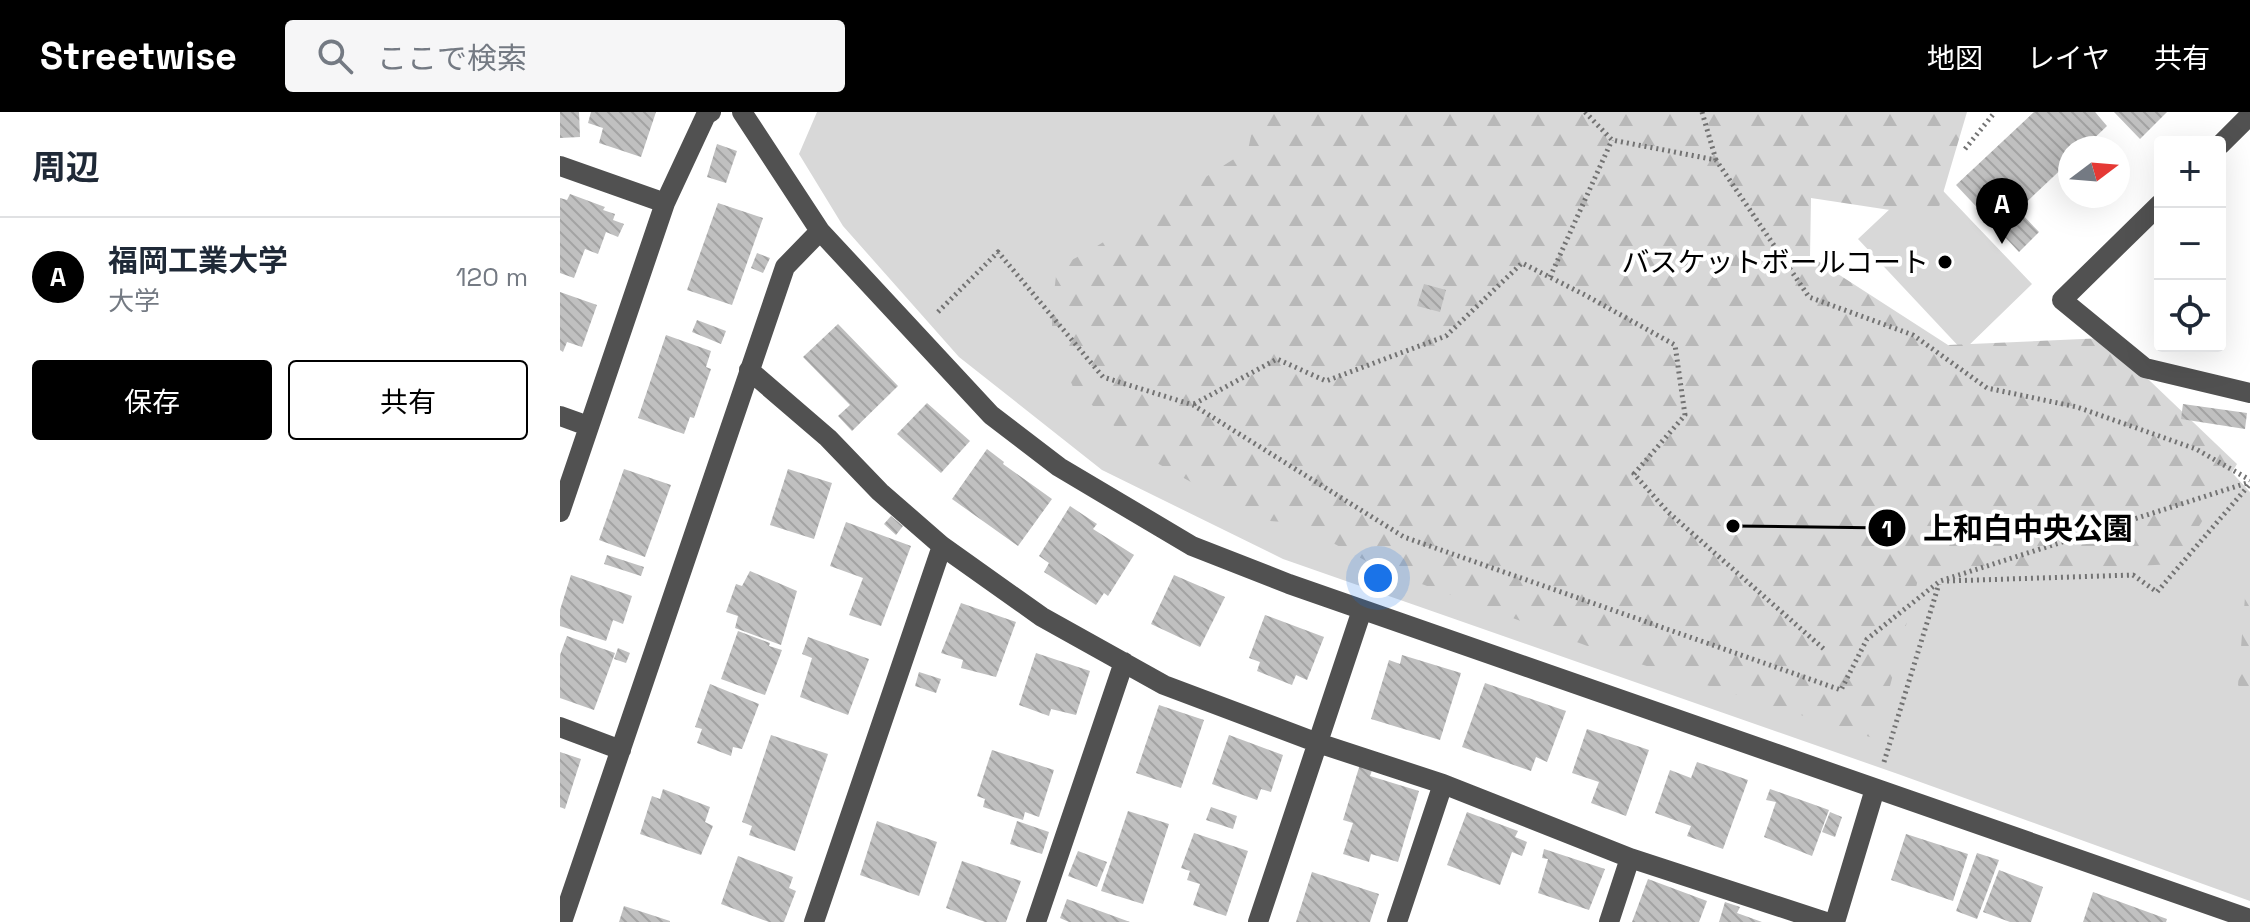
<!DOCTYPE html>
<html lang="ja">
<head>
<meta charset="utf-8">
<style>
	body { margin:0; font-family:"Space Grotesk","Noto Sans JP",sans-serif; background:#f6f6f7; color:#1f2937 }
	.controls { position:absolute; right:24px; top:24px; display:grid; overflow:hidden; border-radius:8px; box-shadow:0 8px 32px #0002 }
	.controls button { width:72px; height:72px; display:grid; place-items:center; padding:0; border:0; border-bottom:2px solid #e0e1e3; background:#fff; color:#1f2937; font:40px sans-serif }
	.compass { position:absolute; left:1498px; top:24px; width:72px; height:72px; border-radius:50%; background:#fff; box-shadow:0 8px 32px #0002; rotate:74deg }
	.you { position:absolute; left:818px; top:466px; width:28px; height:28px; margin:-20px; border:6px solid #fff; border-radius:50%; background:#1a73e8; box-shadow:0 0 0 12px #1a73e833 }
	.badge { display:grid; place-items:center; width:52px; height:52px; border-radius:50%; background:#000; color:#fff; font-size:26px; font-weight:700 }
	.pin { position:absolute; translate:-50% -66px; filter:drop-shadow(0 2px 4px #0008) }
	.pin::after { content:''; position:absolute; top:42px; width:28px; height:24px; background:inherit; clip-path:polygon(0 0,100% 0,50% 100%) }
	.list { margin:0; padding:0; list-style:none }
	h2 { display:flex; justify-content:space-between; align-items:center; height:104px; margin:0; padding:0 32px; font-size:34px }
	h2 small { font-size:26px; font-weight:400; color:#747a83 }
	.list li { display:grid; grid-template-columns:52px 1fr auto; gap:24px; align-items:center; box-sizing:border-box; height:120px; padding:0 32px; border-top:2px solid #e0e1e3 }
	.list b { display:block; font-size:30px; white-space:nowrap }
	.list p { margin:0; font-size:26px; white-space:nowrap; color:#747a83 }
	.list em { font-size:26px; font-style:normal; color:#747a83 }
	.actions { display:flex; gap:16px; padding:24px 32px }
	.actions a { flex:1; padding:18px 0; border:2px solid #000; border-radius:8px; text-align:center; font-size:28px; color:#000 }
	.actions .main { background:#000; color:#fff }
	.icon { flex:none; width:44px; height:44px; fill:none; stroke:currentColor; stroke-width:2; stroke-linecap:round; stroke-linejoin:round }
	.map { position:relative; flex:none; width:1690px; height:810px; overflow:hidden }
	header { display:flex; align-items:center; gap:48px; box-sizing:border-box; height:112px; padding:0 40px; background:#000; color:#fff }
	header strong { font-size:38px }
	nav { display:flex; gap:44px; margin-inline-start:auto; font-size:28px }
	.search { width:560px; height:72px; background:#f6f6f7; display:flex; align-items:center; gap:20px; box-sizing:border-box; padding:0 28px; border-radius:8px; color:#747a83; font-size:30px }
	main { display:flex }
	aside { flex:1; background:#fff }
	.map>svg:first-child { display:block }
	.green { fill:#d8d8d8 }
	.forest { fill:url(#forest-firs) }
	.building { fill:url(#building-back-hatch) }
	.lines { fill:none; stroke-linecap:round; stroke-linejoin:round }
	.path { stroke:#737373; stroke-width:5; stroke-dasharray:2 4; stroke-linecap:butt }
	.minor { stroke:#515151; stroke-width:20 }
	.poi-dot { fill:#000; stroke:#fff; stroke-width:3 }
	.labels { text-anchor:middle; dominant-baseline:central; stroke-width:8; stroke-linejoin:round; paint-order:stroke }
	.poi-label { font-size:28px; fill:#000; stroke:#fff; text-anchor:end }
	.leader { fill:none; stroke:#000; stroke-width:3 }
	.callout-dot { fill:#000; stroke:#fff; stroke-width:3 }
	.mark-label { font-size:24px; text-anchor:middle; font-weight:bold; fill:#fff }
	.callout-label { font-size:30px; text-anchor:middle; font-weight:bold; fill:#000; stroke:#fff; stroke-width:8; stroke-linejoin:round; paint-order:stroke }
</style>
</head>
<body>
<header>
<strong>Streetwise</strong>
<div class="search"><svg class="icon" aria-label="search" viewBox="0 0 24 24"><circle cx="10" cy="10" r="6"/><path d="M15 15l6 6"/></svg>ここで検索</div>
<nav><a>地図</a><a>レイヤ</a><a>共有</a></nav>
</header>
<main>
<aside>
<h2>周辺<small></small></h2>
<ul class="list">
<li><span class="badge">A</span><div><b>福岡工業大学</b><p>大学</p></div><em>120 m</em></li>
</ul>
<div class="actions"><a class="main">保存</a><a>共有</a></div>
</aside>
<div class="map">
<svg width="1690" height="810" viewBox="0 0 1690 810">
	<defs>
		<pattern id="forest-firs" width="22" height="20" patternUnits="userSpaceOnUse" patternTransform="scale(2)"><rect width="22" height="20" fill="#d8d8d8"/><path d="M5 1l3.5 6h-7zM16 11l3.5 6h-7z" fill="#b8b8b8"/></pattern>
		<pattern id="building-back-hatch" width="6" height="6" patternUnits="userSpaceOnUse" patternTransform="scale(2)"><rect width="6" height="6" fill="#c0c0c0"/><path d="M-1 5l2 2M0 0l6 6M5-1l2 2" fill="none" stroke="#a3a3a3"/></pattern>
	</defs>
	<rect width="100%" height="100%" fill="#fff"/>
	<path class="green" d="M257 0H1129L1253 180 1428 272 1649 336 1690 380V789L1338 662 723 447 542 358 399 245 283 114 239 42Z
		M1367 62 1472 172 1403 239 1298 127Z"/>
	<path class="forest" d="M696 0H1407L1376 105 1251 86 1250 144 1388 233 1545 226 1677 352 1616 452 1359 464 1316 627 1046 541 819 456 736 411 699 408 588 346 513 275 492 223V197L497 156 534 136 688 38Z
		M1690 477V589L1678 573 1685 485Z"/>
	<path class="building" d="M0 0H19L20 25 0 26Z
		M31 0H96L81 45 39 31 43 16 28 11Z
		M1474 0H1535L1547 14 1524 36H1510V49L1458 98 1479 120 1459 140 1396 73Z
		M1554 0H1607L1580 27Z
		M157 32 177 39 166 71 147 65Z
		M10 82 45 95 43 98 55 102 53 108 64 112 58 125 46 120 38 142 25 137 14 166 0 161V86L7 88Z
		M158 91 203 106 172 193 127 178Z
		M197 141 210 146 203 161 191 156Z
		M864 172 886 178 880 200 857 194Z
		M0 180 37 193 22 235 7 230 3 240 0 238Z
		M137 208 166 219 161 232 132 220Z
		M278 212 338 274 292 319 278 304 290 293 243 245Z
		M106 223 151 239 146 255 151 257 134 306 130 305 124 322 78 306Z
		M367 291 410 329 381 361 337 322Z
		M1623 292 1687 301 1685 317 1621 307Z
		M427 337 444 350 443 352 492 387 458 434 392 387Z
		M64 357 111 373 85 445 39 428Z
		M228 357 272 371 254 427 210 413Z
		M510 394 537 412 533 417 574 443 548 484 544 481 536 493 484 460 489 451 479 444Z
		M331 404 343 414 336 423 324 412Z
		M286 410 351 434 321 514 289 503 303 466 270 454Z
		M47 443 84 455 81 464 44 452Z
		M190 459 237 479 221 533 175 516 178 504 166 500 176 472 182 474Z
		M11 463 72 484 63 512 53 508 46 529 0 514V498Z
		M614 463 665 485 640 535 591 512Z
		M401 491 456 510 436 565 401 556 403 548 381 541Z
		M705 503 764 525 747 568 736 563 732 573 697 559 700 550 689 546Z
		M178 519 210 531 209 534 222 538 205 583 161 567Z
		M7 524 55 541 34 598 0 586V543Z
		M248 525 309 547 288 603 240 585 252 546 242 542Z
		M58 536 70 541 66 551 54 547Z
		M476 541 530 559 516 603 491 597 489 604 459 593Z
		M842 543 901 561 880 628 811 607 829 548 840 552Z
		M359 560 381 567 376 581 355 574Z
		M925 571 1006 599 987 650 976 645 971 659 902 635Z
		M150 572 199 592 182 637 173 635 171 644 137 631 142 617 135 615Z
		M599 593 644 608 621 676 576 661Z
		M1027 617 1089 638 1066 704 1031 691 1039 670 1012 661Z
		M211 623 268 642 235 739 189 723 192 714 182 710Z
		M669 623 723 643 711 680 701 677 697 688 652 672Z
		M432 638 494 658 479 705 465 700 463 708 423 695 425 687 417 684Z
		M0 640 21 647 5 697 0 695Z
		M801 649 814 653 810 664 859 679 838 750 811 742 809 750 783 742 793 711 783 708Z
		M1137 650 1188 668 1163 737 1127 724 1131 714 1095 701 1110 658 1131 666Z
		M103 677 150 695 145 710 153 714 141 743 80 722 92 684 100 687Z
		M1210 677 1269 698 1252 744 1204 725 1216 690 1206 688Z
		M651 695 677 704 673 717 646 708Z
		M568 699 609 712 583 792 541 779Z
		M907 700 958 719 955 725 967 730 962 744 952 740 940 773 887 753Z
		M1270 700 1282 705 1275 725 1262 720Z
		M317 709 377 730 359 784 300 763Z
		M457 709 489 720 482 742 450 732Z
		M634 721 688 739 666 804 633 793 640 772 627 768 630 759 621 756Z
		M1346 722 1408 742 1393 789 1331 768Z
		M984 737 1045 757 1029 798 978 781 988 747 982 746Z
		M518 739 547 750 537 775 508 764Z
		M1417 741 1439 748 1417 807 1396 799Z
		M178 744 233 765 229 776 236 779 224 810H209L161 792Z
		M402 749 461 769 446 810H425L386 796Z
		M1439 758 1483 775 1471 810H1450L1423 800Z
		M752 760 819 782 810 810H736Z
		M1088 767 1147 789 1139 810H1072Z
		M1533 780 1607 807 1606 810H1523Z
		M507 787 570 810H509L500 806Z
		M1165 790 1180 795 1177 801 1202 810H1159Z
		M64 794 110 809V810H59Z"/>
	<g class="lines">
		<path class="path" d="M1025 0 1052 28 1156 48 1249 185 1353 223 1427 276 1517 295 1636 337 1690 368
			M1142 0 1156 48
			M1405 37 1435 0
			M990 165 1052 28
			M378 200 438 140 543 265 633 293 844 425 1281 578 1307 527 1380 469 1690 370
			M634 292 717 247 766 269 886 224 962 151 1025 183 1115 233 1125 303 1074 362 1108 400 1265 538
			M1387 469 1573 463 1597 480 1690 372
			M1324 650 1379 472"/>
		<path class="minor" d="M182 0 260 119 431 303 499 355 632 434 729 472 1690 807
			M1660 33 1690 3
			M0 54 105 91
			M1600 92 1502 188 1585 256 1690 281
			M189 258 268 326 320 380 382 434 482 505 604 573 758 631 883 672 1070 746 1266 810
			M0 304 28 314
			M0 400 105 91 146 3 151 0
			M0 615 61 638
			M2 810 225 155 260 119
			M254 810 382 434
			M476 810 564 550
			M698 810 802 498
			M837 810 883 672
			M1049 810 1070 746
			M1275 810 1315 677"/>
	</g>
	<circle class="poi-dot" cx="1385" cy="150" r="8"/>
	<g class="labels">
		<g class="poi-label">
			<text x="1369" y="150">バスケットボールコート</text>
		</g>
	</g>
	<path class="leader" d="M1173 414L1327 416"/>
	<g class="callout-dot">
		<circle cx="1173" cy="414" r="8"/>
		<circle cx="1327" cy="416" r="20"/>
	</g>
	<g class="mark-label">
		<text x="1327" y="425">1</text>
	</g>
	<g class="callout-label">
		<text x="1468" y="427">上和白中央公園</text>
	</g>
</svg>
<div class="controls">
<button>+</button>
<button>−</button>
<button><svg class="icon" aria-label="locate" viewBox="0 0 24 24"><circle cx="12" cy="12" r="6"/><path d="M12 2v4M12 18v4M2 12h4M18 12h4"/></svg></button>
</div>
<svg class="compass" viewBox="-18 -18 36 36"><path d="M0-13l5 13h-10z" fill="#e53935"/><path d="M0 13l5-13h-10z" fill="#747a83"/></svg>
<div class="you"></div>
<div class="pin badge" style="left:1442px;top:132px">A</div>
</div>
</main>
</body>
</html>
